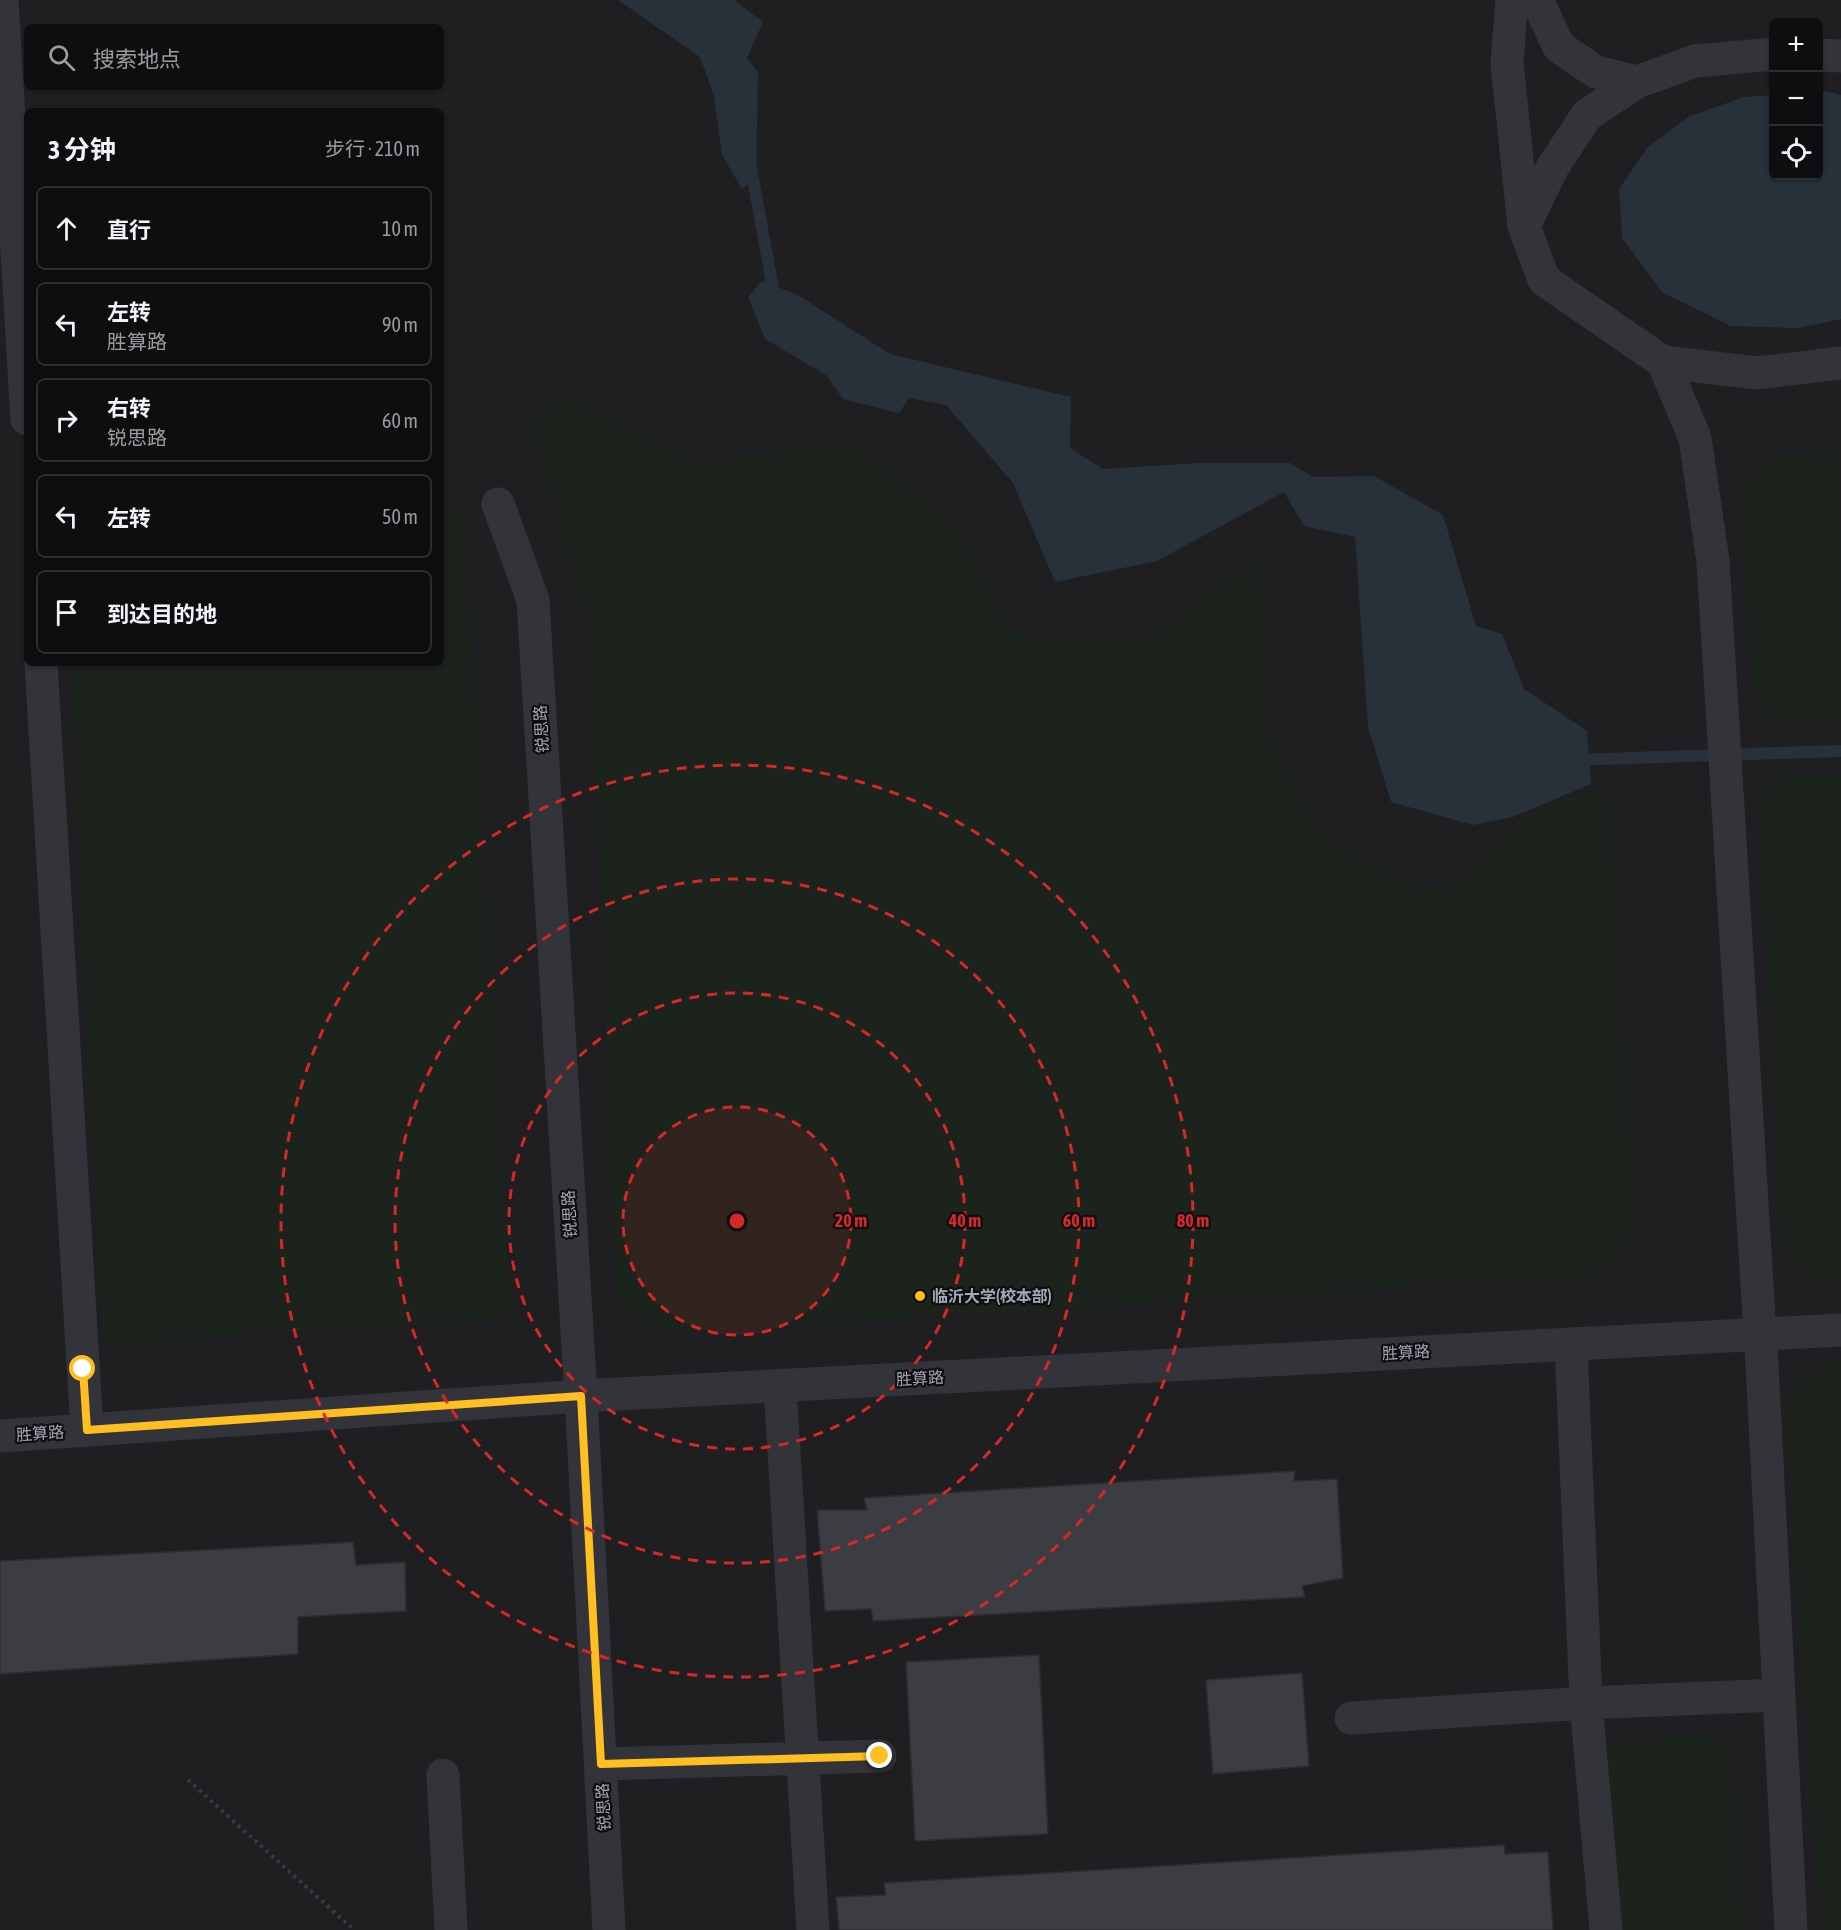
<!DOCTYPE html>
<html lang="zh">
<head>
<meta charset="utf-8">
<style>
	body { margin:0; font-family:"Asap Condensed","Noto Sans SC",sans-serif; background:#1c1c1e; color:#f1f3f6 }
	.controls { position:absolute; right:18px; top:18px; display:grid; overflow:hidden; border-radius:9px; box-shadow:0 2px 4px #0004 }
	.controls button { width:54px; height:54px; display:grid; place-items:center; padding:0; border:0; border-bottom:2px solid #2e2e30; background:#0e0e10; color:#f1f3f6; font:30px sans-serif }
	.stop { position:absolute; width:18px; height:18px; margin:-14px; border:4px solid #ffbf20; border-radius:50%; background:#fff }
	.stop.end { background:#ffbf20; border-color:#fff; box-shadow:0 2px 6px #0008 }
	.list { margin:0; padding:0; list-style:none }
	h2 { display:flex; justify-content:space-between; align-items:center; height:78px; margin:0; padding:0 24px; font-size:26px }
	h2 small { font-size:20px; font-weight:400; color:#9b9c9f }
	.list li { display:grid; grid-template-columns:39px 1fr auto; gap:18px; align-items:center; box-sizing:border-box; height:84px; margin:0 12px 12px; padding:0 12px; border:2px solid #2e2e30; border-radius:9px }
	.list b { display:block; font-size:22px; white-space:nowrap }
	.list p { margin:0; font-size:20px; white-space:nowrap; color:#9b9c9f }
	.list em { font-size:20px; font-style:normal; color:#9b9c9f }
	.icon { flex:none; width:33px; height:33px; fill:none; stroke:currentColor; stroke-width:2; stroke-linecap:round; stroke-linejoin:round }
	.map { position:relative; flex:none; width:1841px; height:1930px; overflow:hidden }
	.search { position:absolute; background:#0e0e10; box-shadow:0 2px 4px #0004; left:24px; top:24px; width:420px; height:66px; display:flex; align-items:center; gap:15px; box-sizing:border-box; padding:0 21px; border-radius:9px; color:#9b9c9f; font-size:22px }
	.panel { position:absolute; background:#0e0e10; box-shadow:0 2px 4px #0004; left:24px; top:108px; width:420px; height:558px; border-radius:9px }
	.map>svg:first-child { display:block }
	.built { fill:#1f1f22; fill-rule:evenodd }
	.green { fill:#1b231c }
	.water { fill:#283139 }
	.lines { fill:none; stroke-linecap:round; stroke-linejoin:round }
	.stream { stroke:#283139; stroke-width:12 }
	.building { fill:#3c3d42; stroke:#2d2d31; stroke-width:1.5 }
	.path { stroke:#393b41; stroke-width:4; stroke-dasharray:3 4.5; stroke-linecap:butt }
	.minor { stroke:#33343a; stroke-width:33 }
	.route { stroke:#ffbf20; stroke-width:8 }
	.ring { fill:none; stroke:#d62828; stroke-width:3; stroke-dasharray:10 8 }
	.poi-dot { fill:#ffbf20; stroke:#0e0e10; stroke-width:2 }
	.labels { text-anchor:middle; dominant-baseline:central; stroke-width:4.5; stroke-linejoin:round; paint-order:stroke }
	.street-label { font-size:16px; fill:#a3a8b6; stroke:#0e0e10 }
	.poi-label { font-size:16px; font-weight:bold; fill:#a3a8b6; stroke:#0e0e10; text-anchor:start }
	.centre { fill:#d62828; stroke:#0e0e10; stroke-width:3 }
	.ring-label { font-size:18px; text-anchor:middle; font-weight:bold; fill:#d62828; stroke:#0e0e10; stroke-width:4.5; stroke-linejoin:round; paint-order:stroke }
</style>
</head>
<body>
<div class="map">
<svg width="1841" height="1930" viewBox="0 0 1841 1930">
	<rect width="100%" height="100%" fill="#131315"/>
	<path class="built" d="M0 0H1841V1930H0ZM1774 22H1818V176H1774ZM27 27H441V87H27ZM27 111H441V663H27Z"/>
	<path class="green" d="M565 396 692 463 854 444 958 531 1008 632 1139 644 1258 559 1269 733 1325 839 1421 889 1462 883 1543 803 1609 790 1633 1234 1602 1275 663 1334 617 1304 589 620 530 428Z
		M1840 453 1841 716 1775 719 1754 702 1742 495 1768 458Z
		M441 492 465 515 511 1318 103 1344 70 663H441Z
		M1784 775 1841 776V1279C1805 1280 1798 1270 1782 1240L1760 823 1764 788Z
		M1830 1361H1841V1930H1820L1786 1406 1803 1379Z
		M1710 1734 1732 1756 1742 1930H1618L1605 1742Z"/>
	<path class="water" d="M618 0H734L763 22 747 58 758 72 756 176 742 189 722 155 714 96 700 57Z
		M1826 91 1841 95V319L1799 328 1731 326 1663 293 1622 238 1619 189 1647 148 1690 116 1744 97 1773 95 1774 176H1818L1819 92Z
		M762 281 798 295 890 354 1071 397 1070 448 1103 469 1200 463H1290L1313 477 1374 476 1443 515 1476 626 1502 634 1524 689 1587 731 1591 784 1513 817 1473 825 1391 802 1368 727 1355 537 1304 526 1284 492 1157 561 1055 582 1013 483 946 405 909 398 899 413 843 399 826 375 765 339 748 297Z"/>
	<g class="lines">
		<path class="stream" d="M750 163 775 299
			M1572 760 1841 751"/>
	</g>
	<path class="building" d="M1295 1471 1294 1481 1337 1479 1343 1578 1302 1586 1305 1597 873 1621 871 1609 825 1611 817 1510H867L864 1498Z
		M353 1542 356 1565 405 1562 406 1611 298 1617V1654L0 1674V1561Z
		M1039 1655 1048 1834 915 1841 906 1662Z
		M1302 1673 1309 1766 1213 1774 1206 1680Z
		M1504 1845 1505 1854 1548 1852 1553 1930H839L836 1897 886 1895 884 1883Z"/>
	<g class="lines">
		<path class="path" d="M188 1780 354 1930"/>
		<path class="minor" d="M2 0 27 419
			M1512 0 1507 63 1524 226 1544 280 1663 362 1757 373 1841 363
			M1537 0 1559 47 1596 72 1637 82
			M1818 55 1841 56
			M1524 226 1552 168 1587 115 1637 82 1695 61 1774 54
			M1663 362 1695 438 1713 561 1763 1383 1791 1930
			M498 504 533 600 581 1396 609 1930
			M41 663 87 1430
			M1571 1344 1586 1703 1606 1930
			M780 1386 813 1930
			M0 1436 581 1396 1841 1330
			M1351 1718 1586 1703 1779 1695
			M601 1764 880 1756
			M443 1775 451 1930"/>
	</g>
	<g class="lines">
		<path class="route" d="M83 1369 87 1430 581 1396 601 1764 880 1756"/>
	</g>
	<circle cx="737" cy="1221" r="114" fill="#d62828" fill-opacity=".12"/>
	<g class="ring">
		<circle cx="737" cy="1221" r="114"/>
		<circle cx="737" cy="1221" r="228"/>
		<circle cx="737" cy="1221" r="342"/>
		<circle cx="737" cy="1221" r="456"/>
	</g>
	<circle class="poi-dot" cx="920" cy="1296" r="6"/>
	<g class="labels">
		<g class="street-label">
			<text transform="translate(541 729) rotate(-93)">锐思路</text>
			<text transform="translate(569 1214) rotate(-93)">锐思路</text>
			<text transform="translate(1406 1352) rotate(-3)">胜算路</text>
			<text transform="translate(920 1378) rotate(-3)">胜算路</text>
			<text transform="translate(40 1433) rotate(-4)">胜算路</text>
			<text transform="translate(603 1807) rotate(-93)">锐思路</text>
		</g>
		<g class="poi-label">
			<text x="932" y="1296">临沂大学(校本部)</text>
		</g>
	</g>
	<circle cx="737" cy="1221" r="9" class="centre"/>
	<g class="ring-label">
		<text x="851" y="1227">20 m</text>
		<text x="965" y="1227">40 m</text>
		<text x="1079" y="1227">60 m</text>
		<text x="1193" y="1227">80 m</text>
	</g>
</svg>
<div class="controls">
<button>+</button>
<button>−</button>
<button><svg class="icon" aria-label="locate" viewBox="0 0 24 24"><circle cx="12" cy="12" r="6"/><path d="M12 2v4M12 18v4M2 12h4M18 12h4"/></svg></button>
</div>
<div class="stop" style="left:83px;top:1369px"></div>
<div class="stop end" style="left:880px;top:1756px"></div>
<div class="search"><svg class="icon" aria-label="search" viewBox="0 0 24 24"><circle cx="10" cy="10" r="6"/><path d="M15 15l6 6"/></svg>搜索地点</div>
<section class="panel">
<h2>3 分钟<small>步行 · 210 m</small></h2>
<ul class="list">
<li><svg class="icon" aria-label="ahead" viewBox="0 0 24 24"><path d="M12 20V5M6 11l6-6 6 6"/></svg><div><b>直行</b></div><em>10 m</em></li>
<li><svg class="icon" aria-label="left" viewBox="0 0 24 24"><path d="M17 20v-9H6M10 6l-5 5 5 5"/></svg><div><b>左转</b><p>胜算路</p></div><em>90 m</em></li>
<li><svg class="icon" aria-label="right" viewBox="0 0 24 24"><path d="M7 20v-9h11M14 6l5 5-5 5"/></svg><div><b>右转</b><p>锐思路</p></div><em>60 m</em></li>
<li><svg class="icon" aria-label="left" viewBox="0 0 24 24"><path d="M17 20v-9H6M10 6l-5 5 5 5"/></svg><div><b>左转</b></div><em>50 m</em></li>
<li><svg class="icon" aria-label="arrive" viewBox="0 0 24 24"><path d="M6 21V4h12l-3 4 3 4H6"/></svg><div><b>到达目的地</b></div></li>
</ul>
</section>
</div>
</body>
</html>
